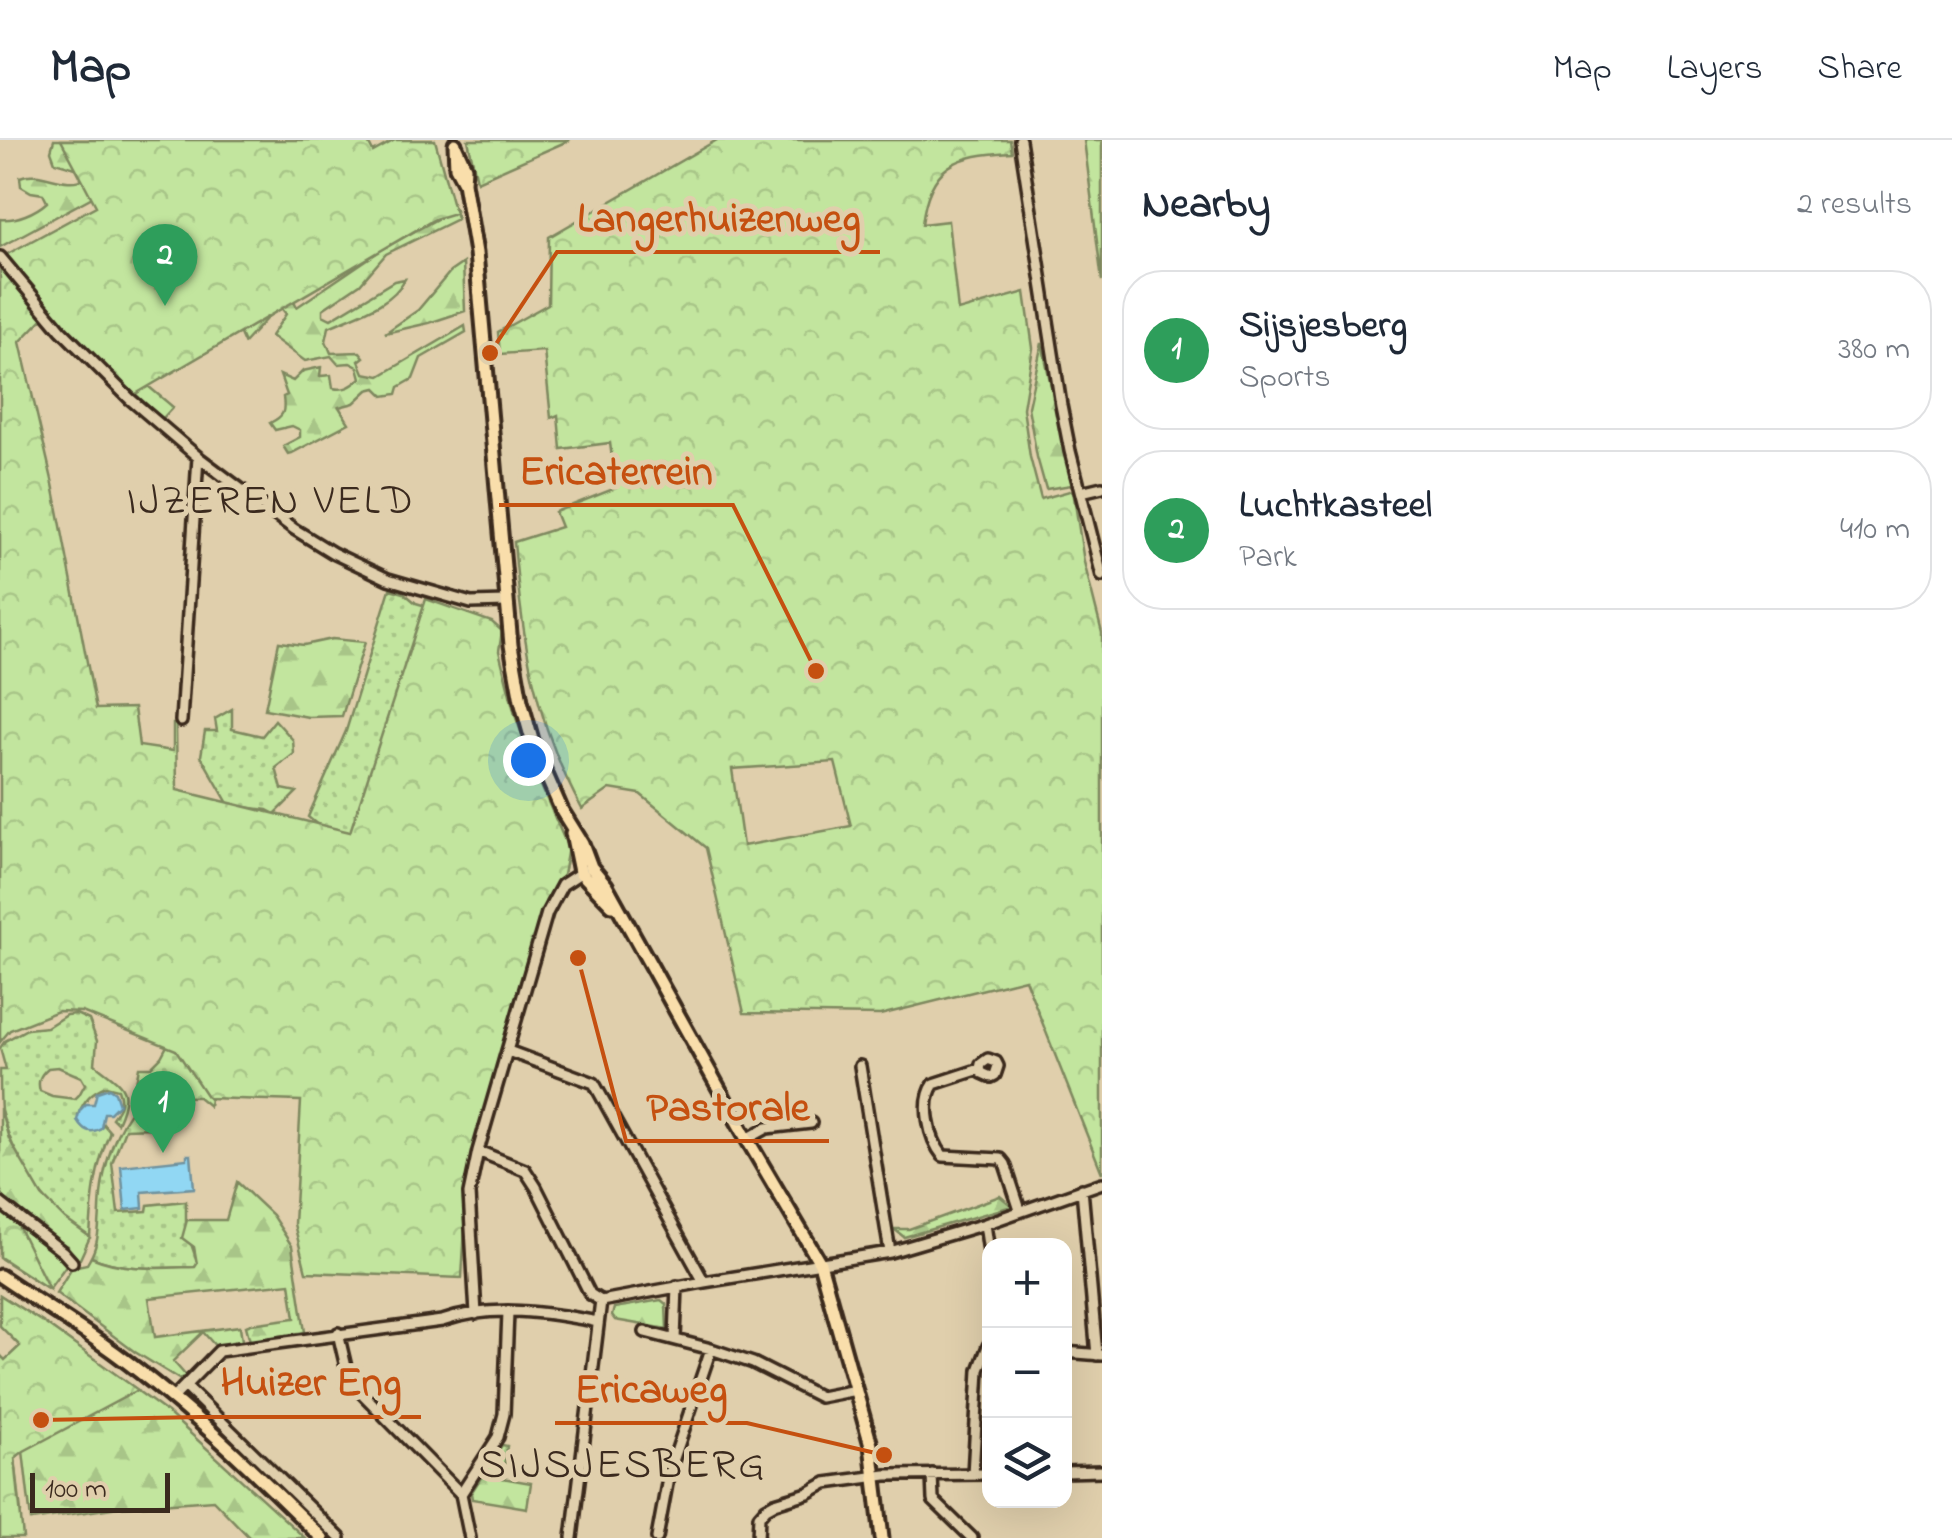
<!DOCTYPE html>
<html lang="en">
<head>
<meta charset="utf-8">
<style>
	body { margin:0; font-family:"Indie Flower",sans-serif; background:#f2f2f3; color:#1f2937 }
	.controls { position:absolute; right:30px; bottom:30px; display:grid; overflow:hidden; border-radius:20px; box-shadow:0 10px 40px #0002 }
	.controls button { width:90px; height:90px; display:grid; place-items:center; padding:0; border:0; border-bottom:2px solid #e0e1e3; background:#fff; color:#1f2937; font:50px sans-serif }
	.scale { position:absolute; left:30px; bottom:25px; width:140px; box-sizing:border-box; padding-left:10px; border:5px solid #3b2a1e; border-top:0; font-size:28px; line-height:35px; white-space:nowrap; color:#3b2a1e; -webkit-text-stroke:8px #e0cfac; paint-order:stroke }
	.you { position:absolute; left:528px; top:620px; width:35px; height:35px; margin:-25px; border:8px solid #fff; border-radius:50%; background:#1a73e8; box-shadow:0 0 0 15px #1a73e833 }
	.badge { display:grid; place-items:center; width:65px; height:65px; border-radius:50%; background:#3b2a1e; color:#fff; font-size:32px; font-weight:700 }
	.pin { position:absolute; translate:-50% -82px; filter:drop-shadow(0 2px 5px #0008) }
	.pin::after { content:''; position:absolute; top:52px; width:35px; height:30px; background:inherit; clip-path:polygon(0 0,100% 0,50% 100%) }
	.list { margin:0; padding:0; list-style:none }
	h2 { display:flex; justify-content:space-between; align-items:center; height:130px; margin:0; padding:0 40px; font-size:42px }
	h2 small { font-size:32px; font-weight:400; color:#747a83 }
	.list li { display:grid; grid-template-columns:65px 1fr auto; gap:30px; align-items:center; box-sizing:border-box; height:160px; margin:0 20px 20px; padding:0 20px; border:2px solid #e0e1e3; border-radius:40px }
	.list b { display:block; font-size:38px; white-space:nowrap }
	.list p { margin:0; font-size:32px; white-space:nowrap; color:#747a83 }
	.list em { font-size:32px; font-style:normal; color:#747a83 }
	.icon { flex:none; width:55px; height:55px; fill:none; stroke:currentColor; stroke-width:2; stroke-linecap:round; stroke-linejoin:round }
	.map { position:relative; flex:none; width:1102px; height:1398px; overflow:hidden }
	header { display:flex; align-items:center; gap:60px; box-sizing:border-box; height:140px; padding:0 50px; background:#fff; border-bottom:2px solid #e0e1e3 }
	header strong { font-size:48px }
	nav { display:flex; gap:55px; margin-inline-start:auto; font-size:35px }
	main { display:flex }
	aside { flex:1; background:#fff }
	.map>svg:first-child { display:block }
	.grass { fill:url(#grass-dots); stroke:#7e885e; stroke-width:2.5; fill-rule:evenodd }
	.forest { fill:url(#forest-firs); stroke:#7e885e; stroke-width:2.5 }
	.park { fill:url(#park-crowns); stroke:#7e885e; stroke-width:2.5; fill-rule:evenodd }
	.water { fill:#91d7f3; stroke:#6f929e; stroke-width:2.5 }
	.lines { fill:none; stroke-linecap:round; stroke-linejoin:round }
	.minor-casing { stroke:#3b2a1e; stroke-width:16 }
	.major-casing { stroke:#3b2a1e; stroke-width:19 }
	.minor { stroke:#e0cfac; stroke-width:9 }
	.major { stroke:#f9deab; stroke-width:11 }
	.labels { text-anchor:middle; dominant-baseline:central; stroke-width:10; stroke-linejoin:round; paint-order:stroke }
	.neighbourhood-label { font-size:42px; letter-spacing:2.5px; fill:#3b2a1e; stroke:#e0cfac }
	.leader { fill:none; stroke:#c55010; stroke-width:4 }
	.callout-dot { fill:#c55010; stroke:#e0cfac; stroke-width:4 }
	.callout-label { font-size:42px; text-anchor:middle; font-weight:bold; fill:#c55010; stroke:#e0cfac; stroke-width:10; stroke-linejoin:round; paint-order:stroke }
</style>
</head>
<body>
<header>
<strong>Map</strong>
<nav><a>Map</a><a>Layers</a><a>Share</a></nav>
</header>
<main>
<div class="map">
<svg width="1102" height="1398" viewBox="0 0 1102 1398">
	<defs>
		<pattern id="grass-dots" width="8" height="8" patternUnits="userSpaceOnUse" patternTransform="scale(2.5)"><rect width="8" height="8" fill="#c2e59e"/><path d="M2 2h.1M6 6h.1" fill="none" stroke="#a8c588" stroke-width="1.8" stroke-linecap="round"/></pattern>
		<pattern id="forest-firs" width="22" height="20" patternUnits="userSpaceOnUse" patternTransform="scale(2.5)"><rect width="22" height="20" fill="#c2e59e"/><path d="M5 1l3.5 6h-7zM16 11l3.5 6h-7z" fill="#a8c588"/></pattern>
		<pattern id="park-crowns" width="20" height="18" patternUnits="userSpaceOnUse" patternTransform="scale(2.5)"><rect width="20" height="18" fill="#c2e59e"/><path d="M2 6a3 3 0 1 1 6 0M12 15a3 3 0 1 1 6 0" fill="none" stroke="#a8c588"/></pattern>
	</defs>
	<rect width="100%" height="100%" fill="#e0cfac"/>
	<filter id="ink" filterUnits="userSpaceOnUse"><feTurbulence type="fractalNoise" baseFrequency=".01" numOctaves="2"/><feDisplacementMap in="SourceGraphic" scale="20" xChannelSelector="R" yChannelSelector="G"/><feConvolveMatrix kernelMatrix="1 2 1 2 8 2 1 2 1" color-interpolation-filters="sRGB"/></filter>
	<g filter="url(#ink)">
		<path class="grass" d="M390 449 404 453 416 463 440 470 357 697 319 686 308 677 346 591Z
			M232 569V589L262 596 275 580 293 600 294 614 276 628 282 649 297 652 275 674 267 670 229 665 201 616 205 591H217L215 579Z
			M76 874 89 880 97 901 95 924C123 946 133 948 117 983L112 978C120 967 123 962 118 949L106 946C91 952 84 960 78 975L100 988 103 984 110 992C95 1026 92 1060 90 1097 44 1073 13 1018 1 970 0 958 0 943 0 930H6L0 908 5 901 27 889 47 887 66 875ZM58 927 81 937 85 944 79 955 75 959 52 956 40 951C37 941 40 935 48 928Z
			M168 904 178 910 211 950 209 966 198 957 156 956 154 988 125 989 112 1023 118 1073 147 1071 148 1065 186 1061V1089L198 1124 195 1127C159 1128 124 1131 91 1117 101 1098 99 1075 101 1054 104 1024 116 987 136 965V942L139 927H151L161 917Z"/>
		<path class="forest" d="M54 0H173L179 10 0 107V79C16 81 36 72 47 62L43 54 31 52 21 46 20 37C41 28 64 49 85 38L79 29 55 22 51 11Z
			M1084 0H1102V141Z
			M455 69 457 79 386 114 360 144 323 169V175L331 179 394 141 405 139C391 166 355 175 329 187L326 201 331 213 360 212 364 217 359 221 364 233 380 236 465 186 466 192 421 218 413 239 399 247 397 254 384 256 376 248 368 250 354 263 339 267 349 283 292 313 288 314 283 306 300 297V290L292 286 275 290 270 283C284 276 285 272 283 257L287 255 280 235 293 241 303 231 321 227 320 236 331 235 333 248C345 251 352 246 361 238L358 227 350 223 338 224 331 216 305 221 271 196 286 174 279 165 244 203 236 185 148 246 173 267 162 279 116 236 263 97 297 167 381 110Z
			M463 123 465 171 429 183 385 193 418 170 450 132Z
			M1042 203 1072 345 1046 349 1037 317 1028 267Z
			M332 499 365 502 342 576 308 577 265 569 279 502 304 505Z
			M0 968 9 999 42 1056 65 1079 90 1097 80 1119 67 1124 49 1149 0 1118Z
			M237 1042 272 1075 292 1106 305 1192 250 1201 246 1186 251 1184 295 1178 290 1143 149 1158 155 1197 240 1186 242 1201 232 1202 218 1209 203 1192 173 1221 186 1236 179 1239 135 1212 56 1153 72 1127 87 1124 91 1117C124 1131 159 1128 195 1127L197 1124 194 1107 182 1098 187 1080H226Z
			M1000 1056 1012 1066 904 1097 894 1089H909Z
			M0 1155 47 1185 168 1273 305 1398H250L213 1360 119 1367 31 1380 23 1311 15 1318 21 1373 0 1215 5 1221 20 1206 0 1185Z
			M661 1160 666 1164 667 1189 615 1180 612 1176 614 1168Z
			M502 1305 507 1306 502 1338 531 1343 527 1368 472 1359 471 1353Z"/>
		<path class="park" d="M61 0H367L373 12 395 0H435L455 73 435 79 127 259 0 118 96 66Z
			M468 0H570L477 41Z
			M717 0H1010L1012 12C957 15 929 24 922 84L948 81 958 171 1025 152 1033 208 1023 268 1030 317 1041 359 1073 350 1084 422 1102 493V1033L1025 839 880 875 744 873 706 708 640 654 610 649 582 669C534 582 522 499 514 402L561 387 555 372 616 348 610 303 561 309 558 275 551 278 544 211 500 214 498 192 548 164 549 97ZM835 622 851 686 743 706 732 629Z
			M0 123 44 177 20 202 53 344 96 569 134 568 139 606 173 611V584H176L177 650 350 692 426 459 492 482 502 491 499 511 515 575 536 634 568 708 563 735 546 760 503 908 467 1054 462 1138 306 1132 294 1084 301 961 208 958 176 910 82 872 58 871 10 890 0 902Z
			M0 1049 49 1149 0 1117Z
			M0 1155 47 1185 138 1250 24 1311 15 1318 23 1398H0V1215L5 1220 20 1206 0 1186Z"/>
		<path class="water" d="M109 948 115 952 119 964 110 973H104L101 988C90 995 83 990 77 980L80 970 86 964H94L97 952Z
			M187 1015H191L194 1048 142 1052 143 1068 125 1070 121 1026 187 1019Z"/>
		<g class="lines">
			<g class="minor-casing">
				<path id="minor" d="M1020 0 1061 265 1070 311 1102 436
					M0 117 61 190 130 259 198 317 294 389 333 413 388 439 471 463 506 462
					M1081 352 1102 347
					M181 581 198 317
					M508 911 594 943 704 1142
					M860 926 890 1112
					M980 929 982 933 991 937 995 935 998 926 996 922 988 919 981 924 980 929 934 944C921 962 929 999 943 1016L1001 1019 1005 1024 1020 1070
					M747 999 767 988 811 983
					M478 1011 525 1030 536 1047 590 1154 601 1161
					M1082 1049 1097 1215
					M0 1063 63 1112 72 1122
					M985 1084 989 1112
					M601 1161 704 1142 890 1112 985 1084 1102 1043
					M476 1174 469 1054 478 1011 547 773 562 745 585 730
					M645 1192 711 1209 753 1223 820 1257 856 1250
					M338 1193 349 1240 461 1354
					M675 1199 677 1146
					M1064 1212 1102 1215
					M186 1247 340 1398
					M172 1259 219 1211 442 1181C492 1164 548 1172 598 1182
					M1064 1332 1102 1331
					M932 1334 933 1360 972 1398
					M973 1334 979 1230 988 1206H989
					M470 1398 461 1354 498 1297 504 1274 508 1172
					M572 1398 601 1161
					M657 1398 669 1333 711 1209
					M758 1398 759 1376 766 1368 775 1363 808 1353 826 1343 886 1335 989 1334"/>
			</g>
			<g class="major-casing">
				<path id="major" d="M455 4 456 27 464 42
					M455 5 465 27 464 42 476 113 511 505 521 561 534 607 562 671 582 703 591 727 606 745 747 999 820 1123 871 1305 882 1398
					M572 693 580 732 612 765
					M0 1136C38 1162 78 1186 115 1213 190 1268 256 1333 322 1398"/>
			</g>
			<use href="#minor" class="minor"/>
			<use href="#major" class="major"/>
		</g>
	</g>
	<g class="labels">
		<g class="neighbourhood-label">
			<text x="271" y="362">IJZEREN VELD</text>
			<text x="623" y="1326">SIJSJESBERG</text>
		</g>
	</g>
	<path class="leader" d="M490 213L557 112H880M816 531L733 365H499M578 818L626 1001H829M41 1280L200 1277H421M884 1315L747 1283H555"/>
	<g class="callout-dot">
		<circle cx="490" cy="213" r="10"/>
		<circle cx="816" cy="531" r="10"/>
		<circle cx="578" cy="818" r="10"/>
		<circle cx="41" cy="1280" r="10"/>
		<circle cx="884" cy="1315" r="10"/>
	</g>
	<g class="callout-label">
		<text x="719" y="91">Langerhuizenweg</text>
		<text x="616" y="344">Ericaterrein</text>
		<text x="728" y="980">Pastorale</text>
		<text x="311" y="1255">Huizer Eng</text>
		<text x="651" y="1262">Ericaweg</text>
	</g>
</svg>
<div class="controls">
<button>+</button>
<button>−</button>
<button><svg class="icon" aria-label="layers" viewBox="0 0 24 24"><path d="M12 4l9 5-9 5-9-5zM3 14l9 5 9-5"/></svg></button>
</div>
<div class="scale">100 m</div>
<div class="you"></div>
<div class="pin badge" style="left:163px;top:1013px;background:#2e9e5b">1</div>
<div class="pin badge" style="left:165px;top:166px;background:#2e9e5b">2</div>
</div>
<aside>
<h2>Nearby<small>2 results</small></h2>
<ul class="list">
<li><span class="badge" style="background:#2e9e5b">1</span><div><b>Sijsjesberg</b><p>Sports</p></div><em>380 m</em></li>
<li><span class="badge" style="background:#2e9e5b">2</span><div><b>Luchtkasteel</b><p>Park</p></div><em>410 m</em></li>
</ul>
</aside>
</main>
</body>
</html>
